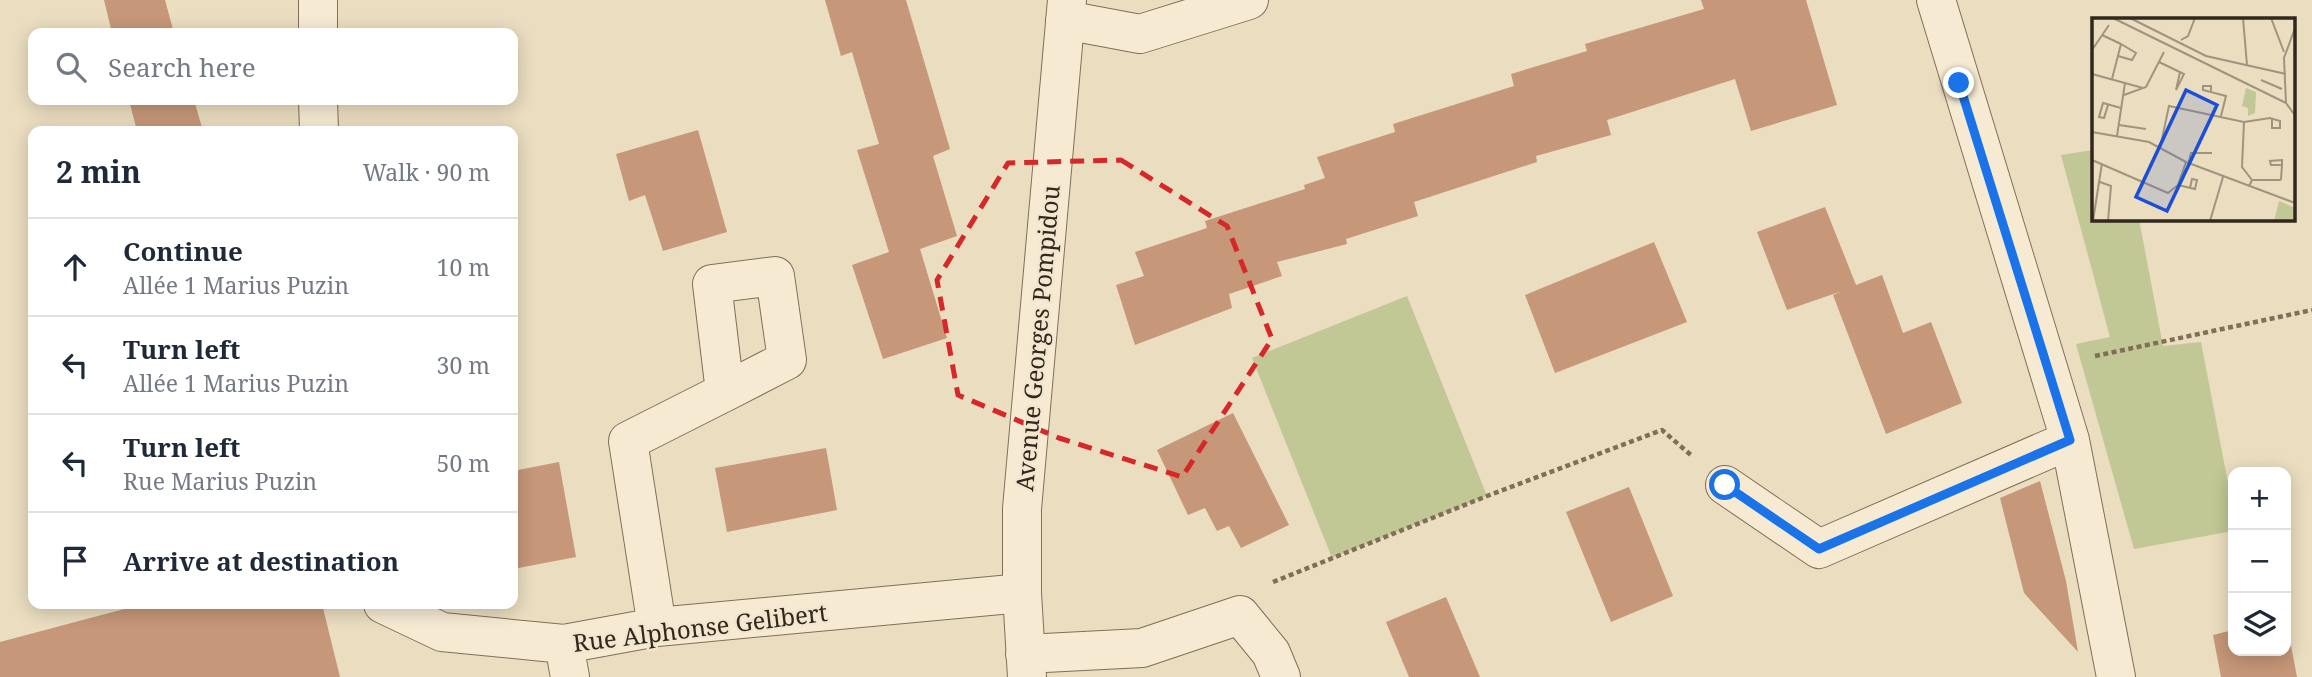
<!DOCTYPE html>
<html lang="en">
<head>
<meta charset="utf-8">
<style>
	body { margin:0; font-family:"Noto Serif",serif; background:#f6f6f7; color:#1f2937 }
	.controls { position:absolute; right:21px; bottom:21px; display:grid; overflow:hidden; border-radius:14px; box-shadow:0 4px 18px #0003 }
	.controls button { width:63px; height:63px; display:grid; place-items:center; padding:0; border:0; border-bottom:2px solid #e0e1e3; background:#fff; color:#1f2937; font:35px sans-serif }
	.stop { position:absolute; width:21px; height:21px; margin:-16px; border:5px solid #1a73e8; border-radius:50%; background:#fff }
	.stop.end { background:#1a73e8; border-color:#fff; box-shadow:0 2px 7px #0008 }
	.list { margin:0; padding:0; list-style:none }
	h2 { display:flex; justify-content:space-between; align-items:center; height:91px; margin:0; padding:0 28px; font-size:30px }
	h2 small { font-size:23px; font-weight:400; color:#747a83 }
	.list li { display:grid; grid-template-columns:46px 1fr auto; gap:21px; align-items:center; box-sizing:border-box; height:98px; padding:0 28px; border-top:2px solid #e0e1e3 }
	.list b { display:block; font-size:26px; white-space:nowrap }
	.list p { margin:0; font-size:23px; white-space:nowrap; color:#747a83 }
	.list em { font-size:23px; font-style:normal; color:#747a83 }
	.icon { flex:none; width:38px; height:38px; fill:none; stroke:currentColor; stroke-width:2; stroke-linecap:round; stroke-linejoin:round }
	.map { position:relative; flex:none; width:2312px; height:677px; overflow:hidden }
	.search { position:absolute; background:#fff; box-shadow:0 4px 18px #0003; left:28px; top:28px; width:490px; height:77px; display:flex; align-items:center; gap:18px; box-sizing:border-box; padding:0 24px; border-radius:14px; color:#747a83; font-size:26px }
	.panel { position:absolute; background:#fff; box-shadow:0 4px 18px #0003; left:28px; top:126px; width:490px; height:483px; border-radius:14px }
	.map>svg:first-child { display:block }
	.green { fill:#c1c795 }
	.building { fill:#c69778 }
	.lines { fill:none; stroke-linecap:round; stroke-linejoin:round }
	.street-casing { stroke:#816e59; stroke-width:40 }
	.path { stroke:#816e59; stroke-width:4.5; stroke-dasharray:5 3.5; stroke-linecap:butt }
	.street { stroke:#f6ebd2; stroke-width:38 }
	.route { stroke:#1a73e8; stroke-width:9 }
	.marked { fill:none; stroke:#d62828; stroke-width:5; stroke-dasharray:14 9; stroke-linejoin:round }
	.labels { text-anchor:middle; dominant-baseline:central; stroke-width:5; stroke-linejoin:round; paint-order:stroke }
	.street-label { font-size:24px; fill:#32271d; stroke:#f2e7ce }
	.inset-road { fill:none; stroke:#a0947f; stroke-width:2 }
	.view { fill:#1d4ed8; fill-opacity:0.15; stroke:#1d4ed8; stroke-width:3.5 }
	.inset-edge { fill:none; stroke:#32271d; stroke-width:3.5 }
</style>
</head>
<body>
<div class="map">
<svg width="2312" height="677" viewBox="0 0 2312 677">
	<rect width="100%" height="100%" fill="#eaddc0"/>
	<path class="green" d="M2093 150V219H2139L2163 346 2201 342 2233 509V531L2134 549 2076 344 2110 337 2061 155Z
		M1407 296 1487 496 1332 558 1252 358Z"/>
	<path class="building" d="M104 0H165L174 33H112Z
		M825 0H906L950 149 933 156 957 236 920 249 947 338 883 359 852 265 889 252 857 150 879 144 852 52 841 56Z
		M1701 0H1806L1837 105 1751 131 1735 79 1607 120 1611 135 1536 156 1537 162 1414 202 1418 216 1346 239 1347 244 1277 262 1282 276 1229 294 1232 308 1135 345 1116 285 1144 276 1135 252 1207 228 1205 221 1305 189 1304 185 1325 178 1317 157 1395 132 1393 124 1514 86 1511 74 1587 51 1585 44 1704 9Z
		M129 100H194L203 131H137Z
		M698 130 727 232 663 251 645 195 629 201 616 154Z
		M1825 207 1856 285 1882 275 1903 333 1931 322 1962 403 1886 434 1833 295 1842 291 1787 310 1757 232Z
		M1654 242 1687 322 1555 373 1525 295Z
		M1233 413 1289 525 1241 548 1229 526 1217 531 1205 508 1188 515 1157 450Z
		M826 448 837 510 727 532 715 468Z
		M559 462 576 557 513 569V471Z
		M2040 481 2066 581 2078 652 2024 593 2000 498Z
		M1629 487 1673 596 1611 622 1566 512Z
		M1446 597 1480 677H1409L1386 622Z
		M143 604H322L340 677H0V642Z
		M2286 619 2297 677H2221L2213 635 2233 630V651H2286Z"/>
	<g class="lines">
		<g class="street-casing">
			<path id="street" d="M318 0V33
				M1936 0 2070 440 2116 677
				M1065 20 1140 34 1249 0
				M318 100 319 131
				M775 276 787 360 725 392 712 284Z
				M1725 485 1819 549 2070 440
				M383 604 442 632 564 644 657 627 1022 593
				M657 627 628 441 725 392
				M564 644 570 677
				M1025 654 1142 648 1240 615 1271 653 1281 677
				M1027 677 1022 593V509L1067 0"/>
		</g>
		<path class="path" d="M2095 356 2312 310
			M1273 582 1487 496 1662 430 1692 456"/>
		<use href="#street" class="street"/>
	</g>
	<g class="lines">
		<path class="route" d="M1725 485 1819 549 2070 440 1959 83"/>
	</g>
	<path class="marked" d="M1121 160 1227 226 1272 339 1182 477 1059 438 958 395 937 280 1008 163Z"/>
	<g class="labels">
		<g class="street-label">
			<text transform="translate(1037 338) rotate(-85)">Avenue Georges Pompidou</text>
			<text transform="translate(700 627) rotate(-7)">Rue Alphonse Gelibert</text>
		</g>
	</g>
	<g transform="translate(2092 18)">
		<rect width="203" height="203" fill="#eaddc0"/>
		<path d="M154 70 164 74 163 95 156 98V90L150 88ZM187 183 201 189 203 203H182Z" fill="#c1c795"/>
		<path class="inset-road" d="M21 0 194 85M38 0 114 38 194 56M151 0 155 47M179 0 192 34M10 17 29 26M89 22 96 18 103 0M0 32 17 7M67 44 92 56 84 72 88 54M0 56 51 70M20 61 29 26 44 35 40 42 26 38M169 62 190 71M119 73V68H111V72L134 78 129 98M32 77 54 69 72 34M16 87 12 100 7 99 11 85 29 90M202 96 194 85 192 40 203 10M152 104 178 100 188 103V110H180V101M27 107 54 111M0 114 57 124 94 144 203 185M25 118 33 65M68 130 77 88 152 104 150 149 160 162 157 168M0 142 76 175 86 167 94 144M96 146 99 135H120M160 162H188L189 161 190 147V142L178 143 179 147H190M8 164 19 168 16 203M86 167 103 171 105 162 100 161 98 170M1 203 10 145M118 203 131 159"/>
		<path class="view" d="M94 72 125 87 75 193 44 179Z"/>
		<rect width="203" height="203" class="inset-edge"/>
	</g>
</svg>
<div class="controls">
<button>+</button>
<button>−</button>
<button><svg class="icon" aria-label="layers" viewBox="0 0 24 24"><path d="M12 4l9 5-9 5-9-5zM3 14l9 5 9-5"/></svg></button>
</div>
<div class="stop" style="left:1725px;top:485px"></div>
<div class="stop end" style="left:1959px;top:83px"></div>
<div class="search"><svg class="icon" aria-label="search" viewBox="0 0 24 24"><circle cx="10" cy="10" r="6"/><path d="M15 15l6 6"/></svg>Search here</div>
<section class="panel">
<h2>2 min<small>Walk · 90 m</small></h2>
<ul class="list">
<li><svg class="icon" aria-label="ahead" viewBox="0 0 24 24"><path d="M12 20V5M6 11l6-6 6 6"/></svg><div><b>Continue</b><p>Allée 1 Marius Puzin</p></div><em>10 m</em></li>
<li><svg class="icon" aria-label="left" viewBox="0 0 24 24"><path d="M17 20v-9H6M10 6l-5 5 5 5"/></svg><div><b>Turn left</b><p>Allée 1 Marius Puzin</p></div><em>30 m</em></li>
<li><svg class="icon" aria-label="left" viewBox="0 0 24 24"><path d="M17 20v-9H6M10 6l-5 5 5 5"/></svg><div><b>Turn left</b><p>Rue Marius Puzin</p></div><em>50 m</em></li>
<li><svg class="icon" aria-label="arrive" viewBox="0 0 24 24"><path d="M6 21V4h12l-3 4 3 4H6"/></svg><div><b>Arrive at destination</b></div></li>
</ul>
</section>
</div>
</body>
</html>
